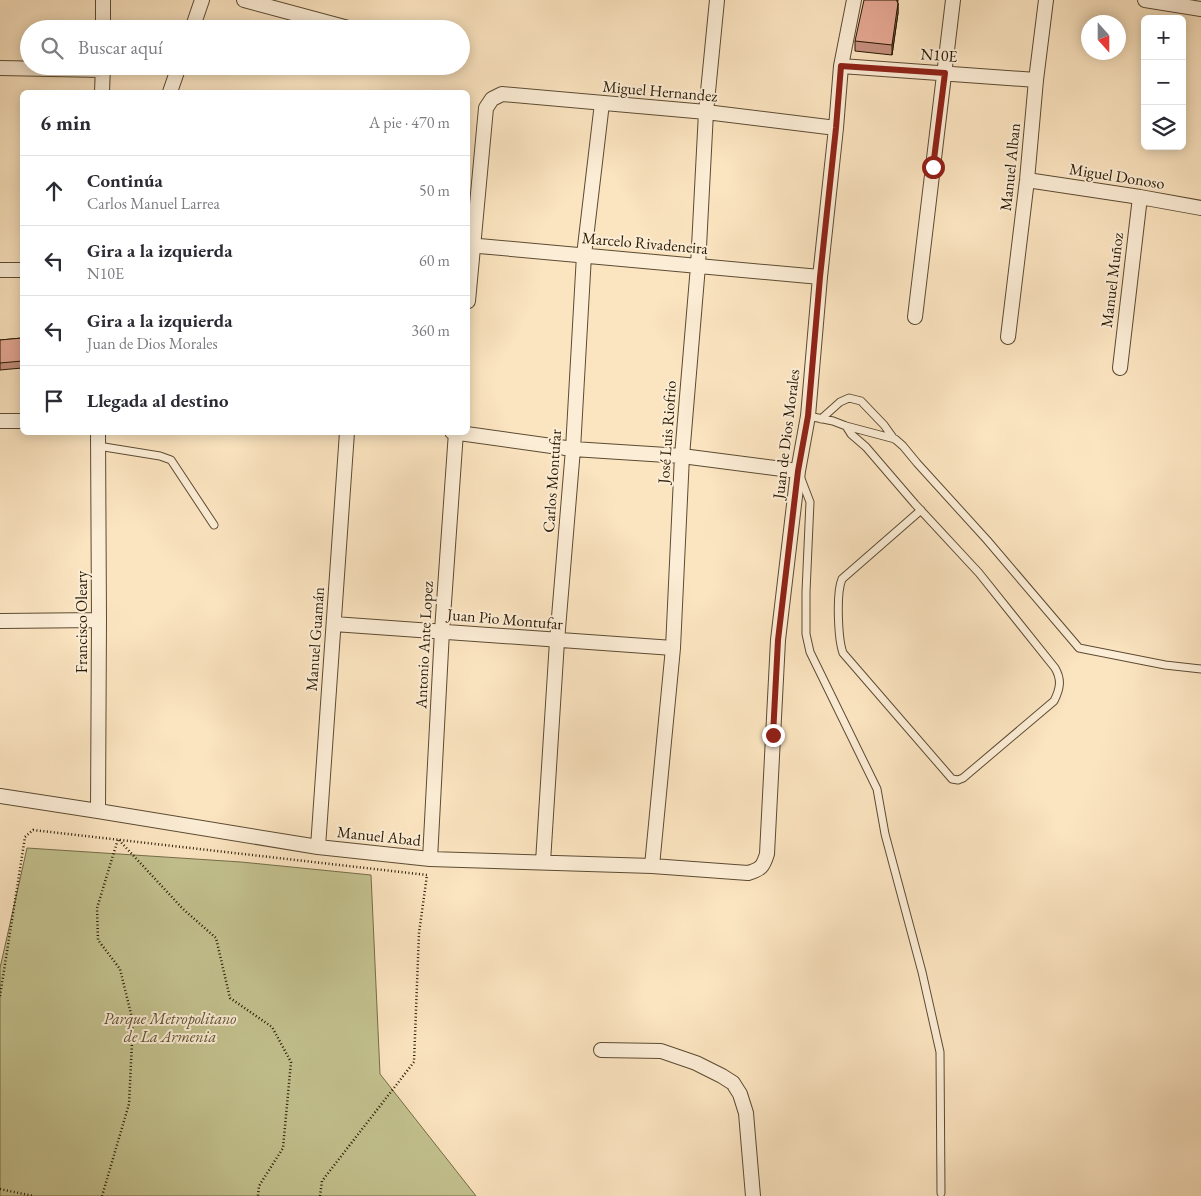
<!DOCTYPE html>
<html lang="es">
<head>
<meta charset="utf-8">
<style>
	body { margin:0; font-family:"EB Garamond",serif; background:#f2f2f3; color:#2b2b33 }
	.controls { position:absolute; right:15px; top:15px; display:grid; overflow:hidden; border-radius:8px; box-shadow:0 2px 12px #0003 }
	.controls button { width:45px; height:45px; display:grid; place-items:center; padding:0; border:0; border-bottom:1px solid #e1e1e2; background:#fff; color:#2b2b33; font:25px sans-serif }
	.compass { position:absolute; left:1081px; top:15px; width:45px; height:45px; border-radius:50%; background:#fff; box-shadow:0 2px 12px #0003; rotate:159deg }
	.stop { position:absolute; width:15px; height:15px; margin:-11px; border:4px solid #8f2418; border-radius:50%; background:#fff }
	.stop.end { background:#8f2418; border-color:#fff; box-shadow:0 1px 5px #0008 }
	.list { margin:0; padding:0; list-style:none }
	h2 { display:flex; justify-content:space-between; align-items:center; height:65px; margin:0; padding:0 20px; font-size:21px }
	h2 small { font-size:16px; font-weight:400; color:#7c7c81 }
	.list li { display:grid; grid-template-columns:32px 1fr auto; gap:15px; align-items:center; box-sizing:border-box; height:70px; padding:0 20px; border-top:1px solid #e1e1e2 }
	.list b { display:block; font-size:19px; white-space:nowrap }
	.list p { margin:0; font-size:16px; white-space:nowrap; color:#7c7c81 }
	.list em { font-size:16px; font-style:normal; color:#7c7c81 }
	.icon { flex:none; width:28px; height:28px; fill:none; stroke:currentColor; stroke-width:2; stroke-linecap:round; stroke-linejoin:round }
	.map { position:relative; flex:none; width:1201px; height:1196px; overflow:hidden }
	.search { position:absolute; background:#fff; box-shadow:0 2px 12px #0003; left:20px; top:20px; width:450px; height:55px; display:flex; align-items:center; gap:12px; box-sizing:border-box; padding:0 18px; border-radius:28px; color:#7c7c81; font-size:19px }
	.panel { position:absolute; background:#fff; box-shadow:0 2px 12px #0003; left:20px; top:90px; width:450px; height:345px; border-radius:8px }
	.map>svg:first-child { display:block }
	.green { fill:#c3c28f; stroke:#756d48 }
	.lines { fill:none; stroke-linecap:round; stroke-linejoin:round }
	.lane-casing { stroke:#5c4b32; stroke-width:9 }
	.street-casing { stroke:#5c4b32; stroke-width:16 }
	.path { stroke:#271802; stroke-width:2.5; stroke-dasharray:1 2.5; stroke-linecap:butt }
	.lane { stroke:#fcedd6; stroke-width:7 }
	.street { stroke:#fcedd6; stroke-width:14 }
	.wall { fill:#c6907f; stroke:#271802 }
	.shaded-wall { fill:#a17668; stroke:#271802 }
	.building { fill:#e6a894; stroke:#271802 }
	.route { stroke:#8f2418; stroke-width:6 }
	.labels { text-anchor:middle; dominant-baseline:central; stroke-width:4; stroke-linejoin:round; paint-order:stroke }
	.street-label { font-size:16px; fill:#271802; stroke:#fcedd6 }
	.park-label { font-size:16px; font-style:italic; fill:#5e5433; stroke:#fcedd6 }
</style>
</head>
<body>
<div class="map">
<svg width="1201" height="1196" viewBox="0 0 1201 1196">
	<rect width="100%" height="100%" fill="#fbe4c0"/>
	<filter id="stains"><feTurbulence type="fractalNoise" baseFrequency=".004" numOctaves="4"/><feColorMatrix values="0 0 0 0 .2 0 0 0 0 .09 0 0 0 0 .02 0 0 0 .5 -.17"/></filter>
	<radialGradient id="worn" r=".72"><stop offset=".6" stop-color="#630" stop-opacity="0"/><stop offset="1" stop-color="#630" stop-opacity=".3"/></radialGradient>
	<path class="green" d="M27 848 241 862 371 875 380 1074 476 1196H0V968Z"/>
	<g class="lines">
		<g class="lane-casing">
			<path id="lane" d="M808 416 833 421 846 426 895 439 903 446 917 463 987 540 1079 648 1165 665 1201 669
				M821 419 840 402 849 398 861 401 884 425 894 439
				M846 426 851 434 866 447 915 504 979 573 1055 668C1062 680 1060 689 1054 701L963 778 958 780 952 779 843 653C838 639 836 593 842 579L921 510
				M98 446 160 456 171 460 214 525
				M800 476 810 502 806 592V634L810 652 877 789 885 834 922 972 940 1052 941 1193"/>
		</g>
		<g class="street-casing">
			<path id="street" d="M244 0 352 29
				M1145 0 1201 9
				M103 29V0
				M192 29 202 0
				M368 29 396 28
				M841 66 1036 80
				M0 68 103 70
				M102 92 103 66
				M170 92 179 66
				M1027 180 1140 197 1201 208
				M468 245 820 277
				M0 270H22
				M468 301 486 108 492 99 502 94 706 112 836 128
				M915 317 953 0
				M1008 337 1027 180 1036 80 1046 0
				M1120 368 1140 197
				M0 421H22
				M98 432 99 620 98 811
				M452 432 573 449 682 456 798 471
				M0 621 99 620
				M334 624 673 648
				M0 796 98 811 318 847 430 859 652 866 748 873C761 869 763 867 767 854L778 640 798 471 808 416 820 277 836 128 841 66 854 0
				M318 847 347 432
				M430 859 442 631 456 432
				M543 862 557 641 573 449 584 255 602 103
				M652 866 673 648 682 456 698 266 706 112 717 0
				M601 1050 661 1051 696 1063 722 1076 733 1083 740 1094 746 1113 753 1196"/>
		</g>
		<path class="path" d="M0 996 25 837 33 830 427 875
			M0 1189 33 1196
			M102 1196 129 1104 133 1022 120 969 98 940 97 908 118 839 183 909 216 938 230 998 272 1027 291 1062 283 1148 259 1186 258 1196
			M320 1196 322 1181 414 1062 419 933 427 875"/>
		<use href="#lane" class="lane"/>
		<use href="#street" class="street"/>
	</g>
	<path class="wall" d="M898 3V13L892 55 855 51V41Z
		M22 338V368L0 370V340Z"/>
	<path class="shaded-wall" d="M897 0H898L897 10 898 3V13L892 55V45Z"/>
	<path class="building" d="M864 0H897V2L898 3 892 45 855 41Z
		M22 338V361L0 363V340Z"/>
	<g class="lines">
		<path class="route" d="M773 735 778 640 798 471 808 416 820 277 836 128 841 66 945 73 933 167"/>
	</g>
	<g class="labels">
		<g class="street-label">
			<text transform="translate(939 55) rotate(4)">N10E</text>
			<text transform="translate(660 91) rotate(5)">Miguel Hernandez</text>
			<text transform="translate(1010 167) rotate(-84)">Manuel Alban</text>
			<text transform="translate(1117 176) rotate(9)">Miguel Donoso</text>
			<text transform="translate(645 243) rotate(5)">Marcelo Rivadeneira</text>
			<text transform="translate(1112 280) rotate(-83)">Manuel Muñoz</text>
			<text transform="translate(667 432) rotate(-86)">José Luis Riofrio</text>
			<text transform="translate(786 434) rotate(-83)">Juan de Dios Morales</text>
			<text transform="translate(552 481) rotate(-86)">Carlos Montufar</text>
			<text transform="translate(505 619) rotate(5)">Juan Pio Montufar</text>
			<text transform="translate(81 622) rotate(-90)">Francisco Oleary</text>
			<text transform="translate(315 639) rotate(-86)">Manuel Guamán</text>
			<text transform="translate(424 645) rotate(-87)">Antonio Ante Lopez</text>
			<text transform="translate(379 836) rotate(6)">Manuel Abad</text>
		</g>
		<g class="park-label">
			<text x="170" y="1018">Parque Metropolitano<tspan x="170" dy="18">de La Armenia</tspan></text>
		</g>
	</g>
	<rect width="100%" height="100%" filter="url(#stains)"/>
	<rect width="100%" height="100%" fill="url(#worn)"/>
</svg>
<div class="controls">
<button>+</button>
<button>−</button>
<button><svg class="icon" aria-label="layers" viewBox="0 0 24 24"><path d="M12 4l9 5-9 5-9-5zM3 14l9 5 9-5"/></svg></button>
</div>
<svg class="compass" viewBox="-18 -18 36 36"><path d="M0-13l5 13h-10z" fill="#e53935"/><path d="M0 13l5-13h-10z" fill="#7c7c81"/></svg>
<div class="stop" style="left:933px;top:167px"></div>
<div class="stop end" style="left:773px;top:735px"></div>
<div class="search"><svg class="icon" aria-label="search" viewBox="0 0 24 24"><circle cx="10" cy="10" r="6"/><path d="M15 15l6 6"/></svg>Buscar aquí</div>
<section class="panel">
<h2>6 min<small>A pie · 470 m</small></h2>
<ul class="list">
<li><svg class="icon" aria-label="ahead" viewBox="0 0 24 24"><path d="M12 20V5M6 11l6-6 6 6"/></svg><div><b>Continúa</b><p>Carlos Manuel Larrea</p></div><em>50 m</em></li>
<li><svg class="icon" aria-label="left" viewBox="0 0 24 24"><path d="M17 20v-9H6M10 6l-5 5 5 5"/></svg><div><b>Gira a la izquierda</b><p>N10E</p></div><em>60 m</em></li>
<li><svg class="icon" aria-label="left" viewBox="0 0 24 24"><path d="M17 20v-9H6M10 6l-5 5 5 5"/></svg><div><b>Gira a la izquierda</b><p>Juan de Dios Morales</p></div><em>360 m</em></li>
<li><svg class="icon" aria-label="arrive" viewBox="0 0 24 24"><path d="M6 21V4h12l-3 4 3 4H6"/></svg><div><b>Llegada al destino</b></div></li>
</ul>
</section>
</div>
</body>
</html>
